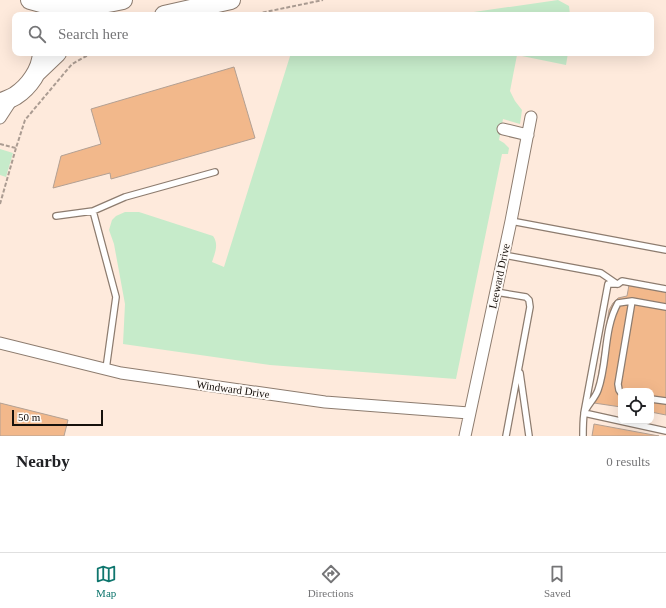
<!DOCTYPE html>
<html lang="en">
<head>
<meta charset="utf-8">
<style>
	body { margin:0; font-family:Georgia,serif; background:#f2f2f2; color:#202124 }
	.controls { position:absolute; right:12px; bottom:12px; display:grid; overflow:hidden; border-radius:8px; box-shadow:0 4px 16px #0002 }
	.controls button { width:36px; height:36px; display:grid; place-items:center; padding:0; border:0; border-bottom:1px solid #e0e0e0; background:#fff; color:#202124; font:20px sans-serif }
	.scale { position:absolute; left:12px; bottom:10px; width:91px; box-sizing:border-box; padding-left:4px; border:2px solid #17110c; border-top:0; font-size:11px; line-height:14px; white-space:nowrap; color:#17110c; -webkit-text-stroke:3px #fffbf8; paint-order:stroke }
	.list { margin:0; padding:0; list-style:none }
	h2 { display:flex; justify-content:space-between; align-items:center; height:52px; margin:0; padding:0 16px; font-size:17px }
	h2 small { font-size:13px; font-weight:400; color:#757577 }
	.icon { flex:none; width:22px; height:22px; fill:none; stroke:currentColor; stroke-width:2; stroke-linecap:round; stroke-linejoin:round }
	.map { position:relative; flex:none; width:666px; height:436px; overflow:hidden }
	.search { position:absolute; background:#fff; box-shadow:0 4px 16px #0002; left:12px; right:12px; top:12px; height:44px; display:flex; align-items:center; gap:10px; box-sizing:border-box; padding:0 14px; border-radius:8px; color:#757577; font-size:15px }
	.sheet { height:116px; background:#fff }
	nav { display:flex; justify-content:space-around; align-items:center; box-sizing:border-box; height:56px; border-top:1px solid #e0e0e0; background:#fff; font-size:11px; color:#757577 }
	nav a { display:grid; justify-items:center; gap:2px }
	nav .on { color:#0f766e }
	.map>svg:first-child { display:block }
	.green { fill:#c6ebca }
	.building { fill:#f2b88b; stroke:#b3a093 }
	.lines { fill:none; stroke-linecap:round; stroke-linejoin:round }
	.service-casing { stroke:#8d7c6f; stroke-width:8 }
	.minor-casing { stroke:#8d7c6f; stroke-width:13 }
	.trunk-casing { stroke:#8d7c6f; stroke-width:20 }
	.path { stroke:#ab9c92; stroke-width:2; stroke-dasharray:4 2; stroke-linecap:butt }
	.service { stroke:#fff; stroke-width:5.5 }
	.minor { stroke:#fff; stroke-width:11 }
	.trunk { stroke:#fff; stroke-width:18 }
	.labels { text-anchor:middle; dominant-baseline:central; stroke-width:4; stroke-linejoin:round; paint-order:stroke }
	.street-label { font-size:11px; fill:#17110c; stroke:#fffbf8 }
</style>
</head>
<body>
<div class="map">
<svg width="666" height="436" viewBox="0 0 666 436">
	<rect width="100%" height="100%" fill="#feeadc"/>
	<path class="green" d="M558 0 569 6 570 15H453Z
		M291 53H568L566 65 517 55 510 91 515 101 522 110 520 124 503 119 499 140 504 143 509 148 508 154H502L456 379 270 365 123 344 125 304 114 244 109 230 112 220 116 216 125 212H139L213 236C219 244 215 253 212 262L224 267Z
		M0 149 13 153 6 177 0 175Z"/>
	<path class="building" d="M234 67 255 138 111 179 110 173 53 188 61 156 101 144 91 109Z
		M629 285 666 292V415L651 412V391H621V407L594 403 609 310 613 303 618 298 627 296Z
		M0 403 68 420 64 436H0Z
		M594 424 659 436H592Z"/>
	<g class="lines">
		<g class="service-casing">
			<path id="service" d="M56 216 93 211
				M511 221 666 250
				M504 255 601 273 617 284
				M666 289 622 281 618 284H608L584 413 666 431
				M496 292 526 297 529 300 530 307 506 436
				M106 369 116 297 93 211 125 197 215 172
				M520 373 529 436
				M621 393 619 390 618 384 632 301
				M651 399 666 401
				M583 436C583 429 583 421 584 414 586 406 595 399 598 390 608 362 603 330 618 303L632 301 666 307"/>
		</g>
		<g class="minor-casing">
			<path id="minor" d="M0 118 13 98
				M503 129 528 135
				M0 343 121 373 325 402 469 413
				M465 436 511 221 531 117"/>
		</g>
		<g class="trunk-casing">
			<path id="trunk" d="M30 0C61 10 92 7 123 0
				M164 15 231 0
				M36 73 57 53
				M0 103C5 100 10 99 15 96 29 87 41 70 42 53"/>
		</g>
		<path class="path" d="M251 15 323 0
			M0 144 16 148 25 120 72 64 92 53
			M0 204 16 148"/>
		<use href="#service" class="service"/>
		<use href="#minor" class="minor"/>
		<use href="#trunk" class="trunk"/>
	</g>
	<g class="labels">
		<g class="street-label">
			<text transform="translate(499 276) rotate(-78)">Leeward Drive</text>
			<text transform="translate(233 389) rotate(8)">Windward Drive</text>
		</g>
	</g>
</svg>
<div class="controls">
<button><svg class="icon" aria-label="locate" viewBox="0 0 24 24"><circle cx="12" cy="12" r="6"/><path d="M12 2v4M12 18v4M2 12h4M18 12h4"/></svg></button>
</div>
<div class="scale">50 m</div>
<div class="search"><svg class="icon" aria-label="search" viewBox="0 0 24 24"><circle cx="10" cy="10" r="6"/><path d="M15 15l6 6"/></svg>Search here</div>
</div>
<section class="sheet">
<h2>Nearby<small>0 results</small></h2>
<ul class="list">
</ul>
</section>
<nav>
<a class="on"><svg class="icon" aria-label="map" viewBox="0 0 24 24"><path d="M3 6l6-2 6 2 6-2v14l-6 2-6-2-6 2zM9 4v14M15 6v14"/></svg>Map</a>
<a><svg class="icon" aria-label="directions" viewBox="0 0 24 24"><path d="M12 3l9 9-9 9-9-9zM9 14v-3h6M13 9l2 2-2 2"/></svg>Directions</a>
<a><svg class="icon" aria-label="saved" viewBox="0 0 24 24"><path d="M7 4h10v16l-5-4-5 4z"/></svg>Saved</a>
</nav>
</body>
</html>
